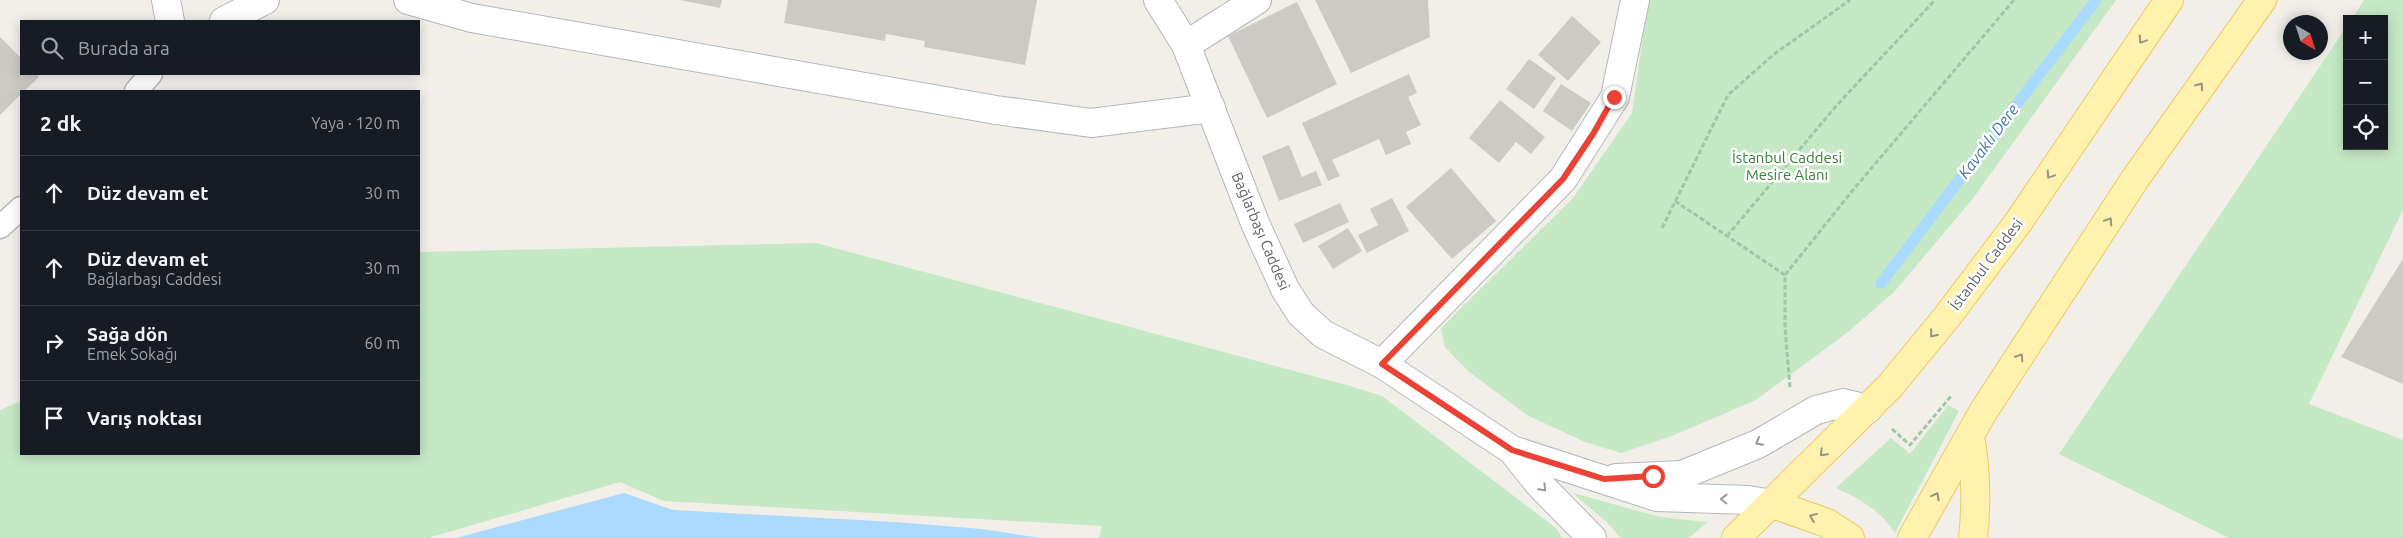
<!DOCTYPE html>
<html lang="tr">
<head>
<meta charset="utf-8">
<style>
	body { margin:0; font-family:Ubuntu,sans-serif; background:#242831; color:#f1f3f6 }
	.controls { position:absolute; right:15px; top:15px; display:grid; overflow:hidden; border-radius:0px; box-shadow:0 2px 12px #0003 }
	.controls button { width:45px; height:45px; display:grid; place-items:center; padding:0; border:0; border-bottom:1px solid #363941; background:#171b24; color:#f1f3f6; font:25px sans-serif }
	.compass { position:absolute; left:2283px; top:15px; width:45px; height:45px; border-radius:50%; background:#171b24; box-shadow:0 2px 12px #0003; rotate:141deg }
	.stop { position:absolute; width:15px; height:15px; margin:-11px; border:4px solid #ea4335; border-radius:50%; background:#fff }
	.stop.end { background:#ea4335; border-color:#fff; box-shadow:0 1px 5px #0008 }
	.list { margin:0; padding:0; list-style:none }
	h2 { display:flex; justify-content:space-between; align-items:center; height:65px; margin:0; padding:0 20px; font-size:21px }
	h2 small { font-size:16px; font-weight:400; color:#9ea1a6 }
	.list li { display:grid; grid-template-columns:32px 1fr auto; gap:15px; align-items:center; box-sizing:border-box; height:75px; padding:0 20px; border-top:1px solid #363941 }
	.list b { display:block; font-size:19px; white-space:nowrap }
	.list p { margin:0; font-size:16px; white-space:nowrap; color:#9ea1a6 }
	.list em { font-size:16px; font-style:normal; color:#9ea1a6 }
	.icon { flex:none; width:28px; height:28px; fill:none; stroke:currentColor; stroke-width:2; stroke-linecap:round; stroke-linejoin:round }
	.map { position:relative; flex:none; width:2403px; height:538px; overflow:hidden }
	.search { position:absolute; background:#171b24; box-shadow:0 2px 12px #0003; left:20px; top:20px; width:400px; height:55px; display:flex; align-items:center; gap:12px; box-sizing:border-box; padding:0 18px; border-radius:0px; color:#9ea1a6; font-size:19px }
	.panel { position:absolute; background:#171b24; box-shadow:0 2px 12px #0003; left:20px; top:90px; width:400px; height:365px; border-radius:0px }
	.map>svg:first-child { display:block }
	.green { fill:#c5e8c5 }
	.water { fill:#aadaff }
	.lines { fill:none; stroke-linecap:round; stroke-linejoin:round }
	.stream { stroke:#aadaff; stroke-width:11 }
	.building { fill:#cccac5 }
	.service-casing { stroke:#b5b8bc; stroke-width:25 }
	.minor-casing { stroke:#b5b8bc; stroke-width:30 }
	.tertiary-casing { stroke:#b5b8bc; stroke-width:30 }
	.primary-casing { stroke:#f2c960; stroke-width:30 }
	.path { stroke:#9cc7a9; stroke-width:3; stroke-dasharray:5 2.5; stroke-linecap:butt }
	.service { stroke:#fff; stroke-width:22 }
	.minor { stroke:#fff; stroke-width:28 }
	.tertiary { stroke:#fff; stroke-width:28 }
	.primary { stroke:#fff2af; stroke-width:28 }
	.oneway { stroke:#979581 }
	.oneway2 { stroke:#979a9d }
	.route { stroke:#ea4335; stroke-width:6 }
	.labels { text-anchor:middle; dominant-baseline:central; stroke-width:5; stroke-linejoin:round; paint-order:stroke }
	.park-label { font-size:15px; fill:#348238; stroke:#fff }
	.street-label { font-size:15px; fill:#5f6368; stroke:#fff }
	.water-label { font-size:16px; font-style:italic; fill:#4174aa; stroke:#fff }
</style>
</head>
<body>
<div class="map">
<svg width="2403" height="538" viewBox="0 0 2403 538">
	<rect width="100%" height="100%" fill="#f1efe8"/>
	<path class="green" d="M1648 0H2116L1971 201 1894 292 1848 332 1756 400 1672 436 1621 453 1585 442 1527 415 1468 371 1445 347 1441 328 1573 198 1632 113Z
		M2364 0H2403V210L2309 404 2403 440V538H2229L2059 454 2347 26V146H2384V19H2352Z
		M816 243 1350 386 1382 396 1556 528 1562 538H1099L1102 526 664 501 620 482 428 538H0V410L21 401V454H419V252Z
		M1948 405 1959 411 1895 533C1880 510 1860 499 1836 488L1891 438 1910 454Z
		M1573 493 1660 517 1707 522 1689 538H1620L1611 526Z"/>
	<path class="water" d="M624 493 673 510 895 522 982 529 1040 538H456Z"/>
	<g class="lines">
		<path class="stream" d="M1881 283 2096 0"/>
	</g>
	<path class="building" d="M680 0H722L720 8Z
		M788 0H1037L1025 65 924 47 925 41 886 34 885 41 784 23Z
		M1315 0H1428L1430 37 1351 73Z
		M1297 2 1337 84 1267 118 1228 36Z
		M1572 16 1601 42 1568 81 1538 55Z
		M0 37 21 58V74H36L39 77 24 91H21V94L0 115Z
		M1529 59 1556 78 1534 109 1506 89Z
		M1409 74 1417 93 1408 97 1421 125 1406 132 1411 144 1386 155 1379 139 1332 160 1340 176 1328 181 1302 123Z
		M1561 84 1591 103 1572 131 1543 111Z
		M1500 100 1545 137 1531 154 1516 142 1499 163 1469 138Z
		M1289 145 1302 177 1316 171 1322 185 1279 201 1262 156Z
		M1451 168 1496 221 1452 259 1406 207Z
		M1392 198 1409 231 1367 253 1358 235 1378 225 1370 209Z
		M1340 203 1349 222 1303 243 1294 224Z
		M1348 228 1362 251 1333 269 1318 246Z
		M2403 259V384L2341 357Z"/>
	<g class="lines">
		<g class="service-casing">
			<path id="service" d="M136 91 151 74
				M0 227 21 208"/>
		</g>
		<g class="minor-casing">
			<path id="minor" d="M166 0 170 21
				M408 0 472 18 996 110 1091 123 1211 108
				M224 21 265 0
				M1186 45 1257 0
				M1382 364 1563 179 1615 97 1635 0"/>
		</g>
		<g class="tertiary-casing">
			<path id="tertiary" d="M1158 0 1186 45 1255 223 1285 289 1301 314 1323 334 1382 364 1512 450 1657 497 1748 500 1773 504
				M1512 450 1539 484 1592 538
				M1616 478 1682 475 1758 444 1816 410 1843 403 1868 409"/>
		</g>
		<g class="primary-casing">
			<path id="primary" d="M1970 435C1976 470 1977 503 1973 538
				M1773 504 1827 523 1850 538
				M1736 538 1890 386 1946 318 2017 224 2169 0
				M1912 538 1983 412 2135 179 2262 0"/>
		</g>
		<path class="path" d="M1675 201 1785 275
			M1662 228 1728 95 1773 55 1850 0
			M1727 236 1837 105 1935 0
			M1790 387 1785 328V275L1853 190 2014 0
			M1892 429 1910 445 1952 395"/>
		<use href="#service" class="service"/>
		<use href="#minor" class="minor"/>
		<use href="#tertiary" class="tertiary"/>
		<use href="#primary" class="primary"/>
	</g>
	<defs><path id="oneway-chevron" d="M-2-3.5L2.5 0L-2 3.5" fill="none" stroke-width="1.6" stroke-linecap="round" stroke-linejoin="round" transform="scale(1.25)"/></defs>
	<g class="oneway">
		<use href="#oneway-chevron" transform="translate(2142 40) rotate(124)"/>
		<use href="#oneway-chevron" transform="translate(2200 86) rotate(-55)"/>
		<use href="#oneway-chevron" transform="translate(2050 175) rotate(124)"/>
		<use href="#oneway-chevron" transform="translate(2109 221) rotate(-57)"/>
		<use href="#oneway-chevron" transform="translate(1933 334) rotate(129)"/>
		<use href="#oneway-chevron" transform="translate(2020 357) rotate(-57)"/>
		<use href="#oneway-chevron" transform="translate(1823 453) rotate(135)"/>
		<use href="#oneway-chevron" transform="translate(1936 496) rotate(-61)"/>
		<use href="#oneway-chevron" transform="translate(1813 517) rotate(-158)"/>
	</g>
	<g class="oneway2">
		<use href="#oneway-chevron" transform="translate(1759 442) rotate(152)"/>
		<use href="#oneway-chevron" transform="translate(1543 488) rotate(46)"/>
		<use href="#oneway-chevron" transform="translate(1724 499) rotate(-179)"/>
	</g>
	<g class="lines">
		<path class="route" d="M1614 97 1593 134 1563 179 1382 364 1512 450 1604 479 1653 476"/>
	</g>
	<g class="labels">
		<g class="park-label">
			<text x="1787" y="157">İstanbul Caddesi<tspan x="1787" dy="17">Mesire Alanı</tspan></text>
		</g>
		<g class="street-label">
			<text transform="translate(1261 231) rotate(67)">Bağlarbaşı Caddesi</text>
			<text transform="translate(1986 264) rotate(-53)">İstanbul Caddesi</text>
		</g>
		<g class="water-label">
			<text transform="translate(1988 141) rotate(-53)">Kavaklı Dere</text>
		</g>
	</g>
</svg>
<div class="controls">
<button>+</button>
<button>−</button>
<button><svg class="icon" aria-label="locate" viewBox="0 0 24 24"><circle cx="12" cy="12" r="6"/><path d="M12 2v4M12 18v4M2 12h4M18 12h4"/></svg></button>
</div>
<svg class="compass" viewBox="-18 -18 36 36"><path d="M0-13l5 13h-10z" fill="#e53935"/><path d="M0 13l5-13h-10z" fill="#9ea1a6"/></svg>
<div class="stop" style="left:1653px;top:476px"></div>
<div class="stop end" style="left:1614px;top:97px"></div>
<div class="search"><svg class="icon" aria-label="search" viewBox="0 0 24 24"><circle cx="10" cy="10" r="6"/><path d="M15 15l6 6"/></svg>Burada ara</div>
<section class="panel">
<h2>2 dk<small>Yaya · 120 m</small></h2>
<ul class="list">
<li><svg class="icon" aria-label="ahead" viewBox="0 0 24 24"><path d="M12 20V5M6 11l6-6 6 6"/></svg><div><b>Düz devam et</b></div><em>30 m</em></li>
<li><svg class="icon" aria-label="ahead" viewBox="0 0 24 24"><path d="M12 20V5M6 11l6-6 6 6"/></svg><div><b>Düz devam et</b><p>Bağlarbaşı Caddesi</p></div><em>30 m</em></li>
<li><svg class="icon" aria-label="right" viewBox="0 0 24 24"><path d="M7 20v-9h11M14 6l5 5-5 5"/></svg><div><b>Sağa dön</b><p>Emek Sokağı</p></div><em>60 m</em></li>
<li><svg class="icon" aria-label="arrive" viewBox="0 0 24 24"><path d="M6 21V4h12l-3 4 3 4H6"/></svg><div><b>Varış noktası</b></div></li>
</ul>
</section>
</div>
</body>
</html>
